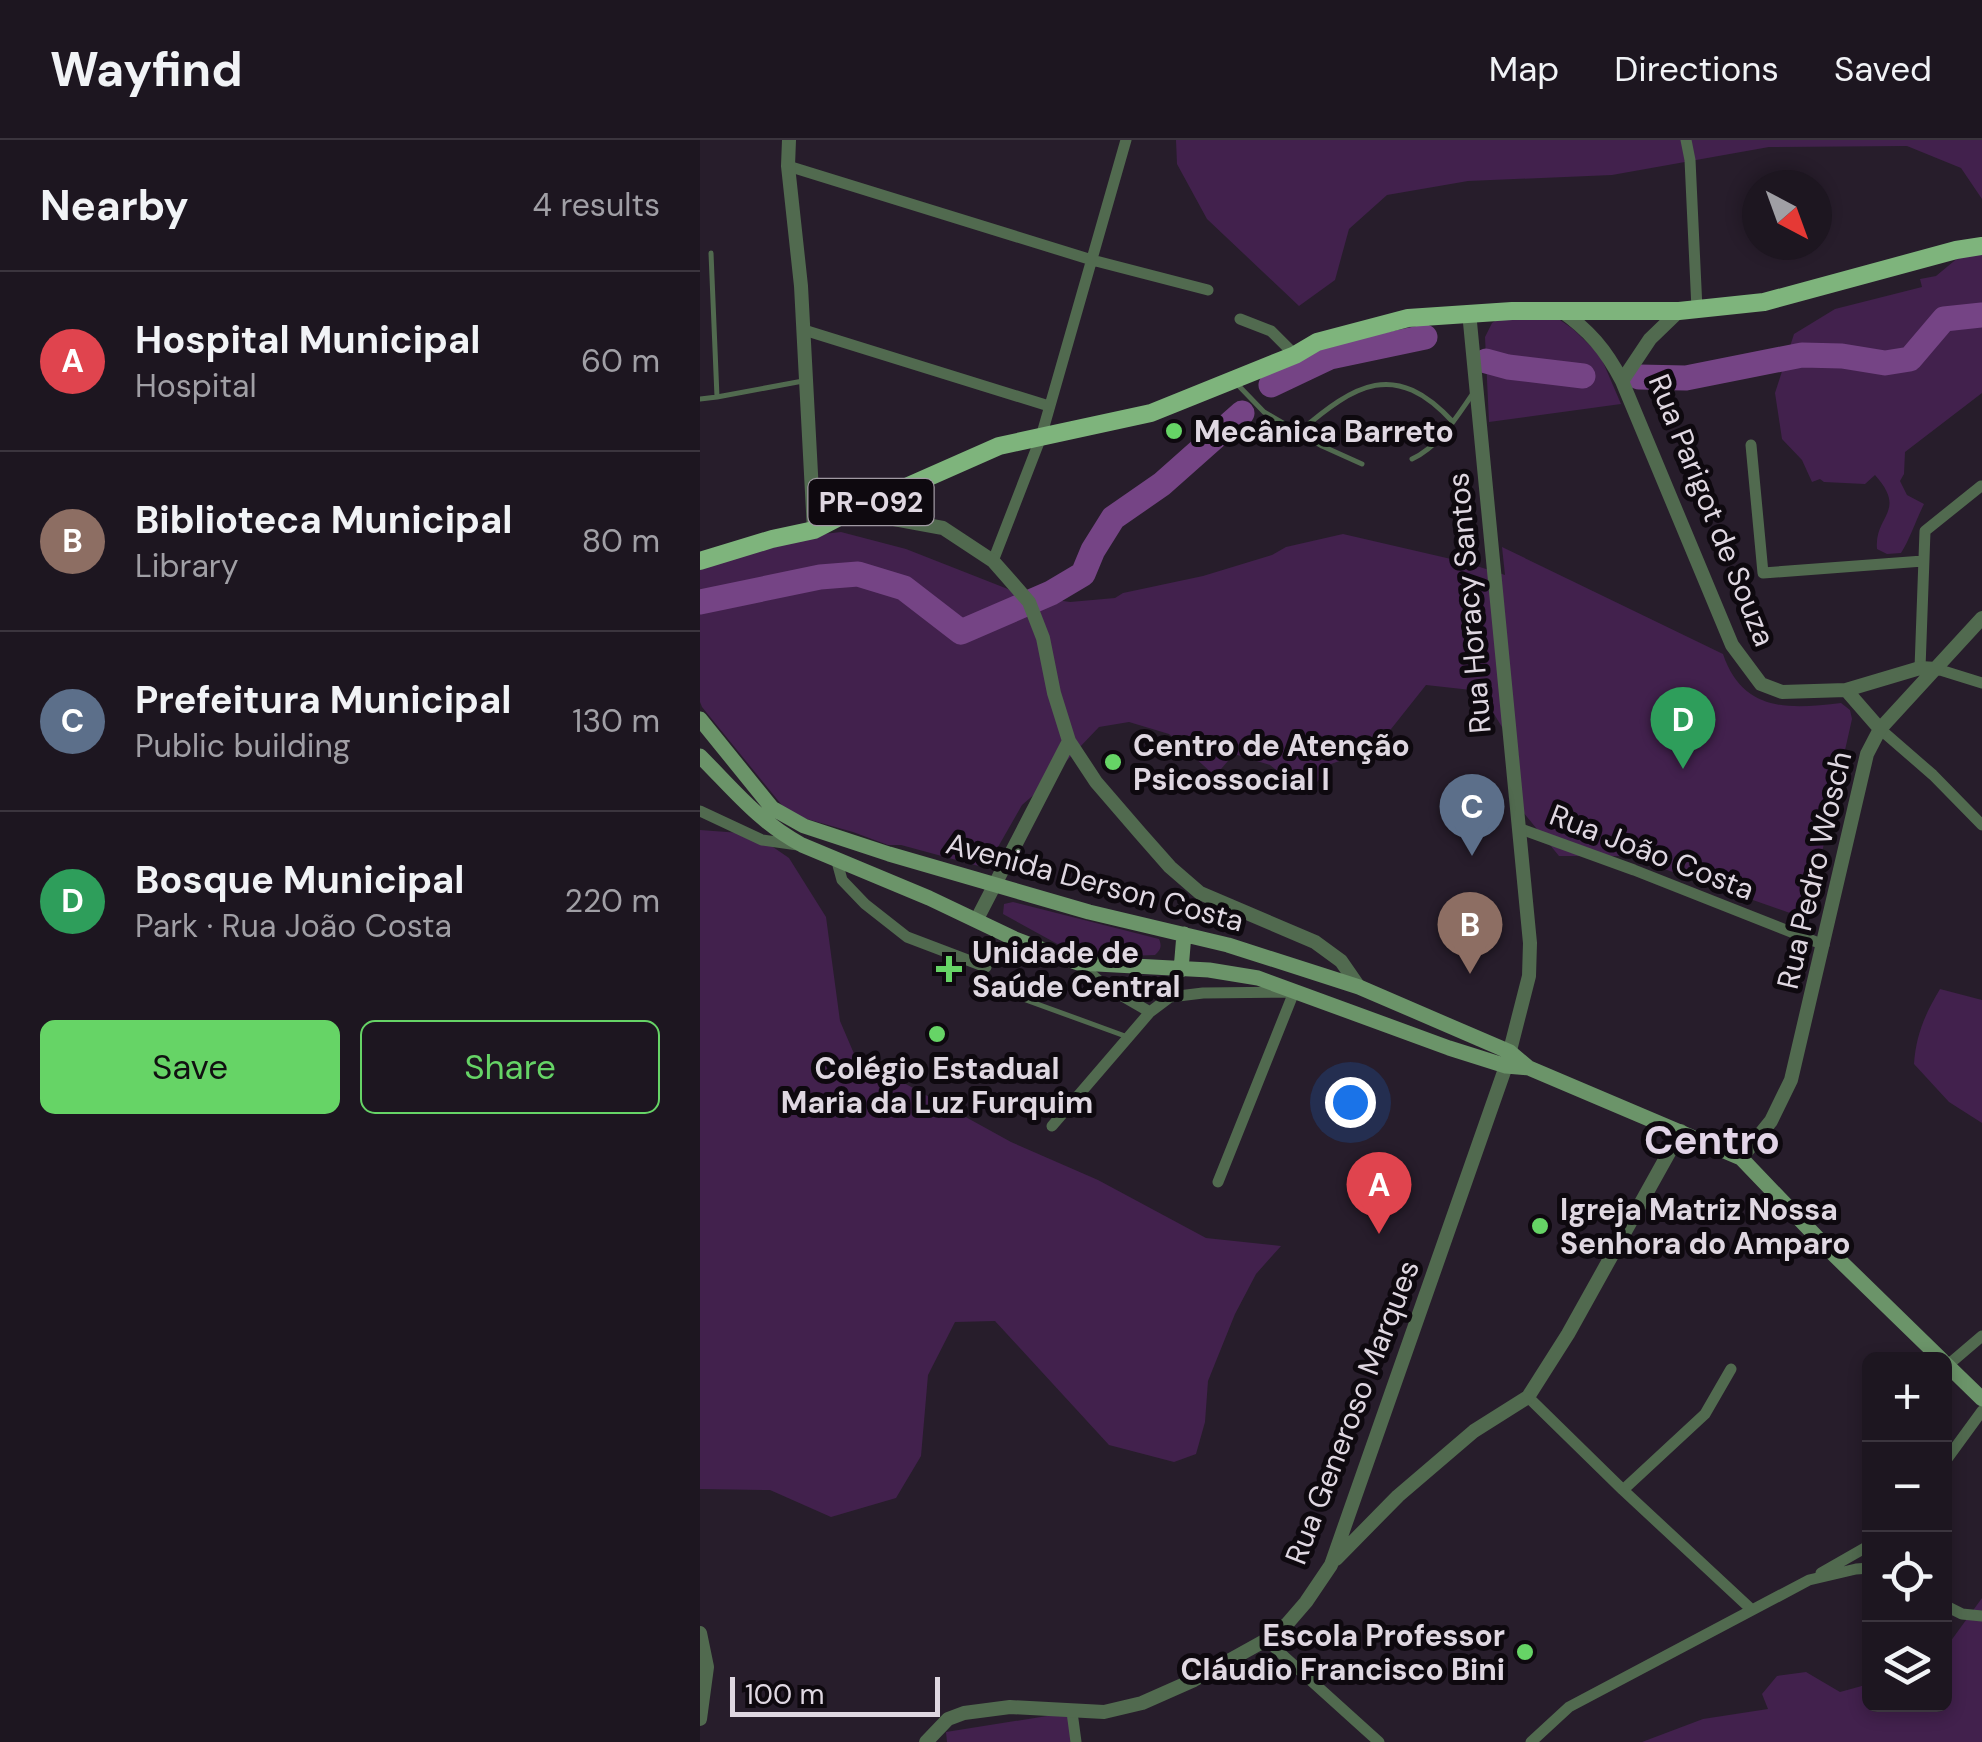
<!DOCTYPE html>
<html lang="en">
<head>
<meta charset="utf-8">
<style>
	body { margin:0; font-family:"DM Sans",sans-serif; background:#251f29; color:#f1f3f6 }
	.controls { position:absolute; right:30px; bottom:30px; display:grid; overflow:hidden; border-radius:15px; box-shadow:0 5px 15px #0003 }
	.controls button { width:90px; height:90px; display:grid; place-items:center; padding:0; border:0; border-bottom:2px solid #3b353e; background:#1d1620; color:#f1f3f6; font:50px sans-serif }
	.compass { position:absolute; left:1042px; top:30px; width:90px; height:90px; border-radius:50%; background:#1d1620; box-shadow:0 5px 15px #0003; rotate:139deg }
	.scale { position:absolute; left:30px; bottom:25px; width:210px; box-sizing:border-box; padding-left:10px; border:5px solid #dfd7e1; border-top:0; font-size:28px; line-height:35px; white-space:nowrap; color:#dfd7e1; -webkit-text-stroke:8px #0e090f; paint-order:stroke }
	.you { position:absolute; left:650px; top:962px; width:35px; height:35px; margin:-25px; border:8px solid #fff; border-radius:50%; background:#1a73e8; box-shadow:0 0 0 15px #1a73e833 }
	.badge { display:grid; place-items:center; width:65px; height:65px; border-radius:50%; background:#66d466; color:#fff; font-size:32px; font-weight:700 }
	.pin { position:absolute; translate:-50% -82px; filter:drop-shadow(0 2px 5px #0008) }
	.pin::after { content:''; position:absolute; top:52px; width:35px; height:30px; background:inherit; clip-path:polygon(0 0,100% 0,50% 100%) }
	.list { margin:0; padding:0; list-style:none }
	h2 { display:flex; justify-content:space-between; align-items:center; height:130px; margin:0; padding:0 40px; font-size:42px }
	h2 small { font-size:32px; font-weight:400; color:#a09fa5 }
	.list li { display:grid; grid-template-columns:65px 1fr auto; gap:30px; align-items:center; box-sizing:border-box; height:180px; padding:0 40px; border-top:2px solid #3b353e }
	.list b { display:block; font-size:38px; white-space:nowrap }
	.list p { margin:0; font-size:32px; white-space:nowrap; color:#a09fa5 }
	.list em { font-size:32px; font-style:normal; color:#a09fa5 }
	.actions { display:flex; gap:20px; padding:30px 40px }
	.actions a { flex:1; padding:22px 0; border:2px solid #66d466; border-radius:15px; text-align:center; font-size:35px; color:#66d466 }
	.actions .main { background:#66d466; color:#111 }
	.icon { flex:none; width:55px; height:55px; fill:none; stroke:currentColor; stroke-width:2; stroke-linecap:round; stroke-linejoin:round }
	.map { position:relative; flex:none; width:1282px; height:1602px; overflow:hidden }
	header { display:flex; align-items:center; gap:60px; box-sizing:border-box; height:140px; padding:0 50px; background:#1d1620; border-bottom:2px solid #3b353e }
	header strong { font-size:48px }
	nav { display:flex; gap:55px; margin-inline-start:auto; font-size:35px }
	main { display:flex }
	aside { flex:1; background:#1d1620 }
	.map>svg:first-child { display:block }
	.green { fill:#42214d }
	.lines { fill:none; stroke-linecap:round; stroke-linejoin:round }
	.river { stroke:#754485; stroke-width:25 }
	.service { stroke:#516a4f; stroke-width:5 }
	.minor { stroke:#516a4f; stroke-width:11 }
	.tertiary { stroke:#516a4f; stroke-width:14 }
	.secondary { stroke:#6b9469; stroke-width:15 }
	.primary { stroke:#7eb47c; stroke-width:18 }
	.poi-dot { fill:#66d466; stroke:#0e090f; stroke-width:4 }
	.labels { text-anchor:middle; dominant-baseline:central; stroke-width:10; stroke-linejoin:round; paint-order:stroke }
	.shield { fill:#0e090f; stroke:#a099a2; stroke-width:2.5 }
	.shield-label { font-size:28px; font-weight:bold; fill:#dfd7e1 }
	.poi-label { font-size:30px; font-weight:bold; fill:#dfd7e1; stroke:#0e090f; text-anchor:start }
	.street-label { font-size:30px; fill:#dfd7e1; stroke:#0e090f }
	.district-label { font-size:40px; font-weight:bold; fill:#e2d4e7; stroke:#0e090f }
</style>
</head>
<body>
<header>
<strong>Wayfind</strong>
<nav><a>Map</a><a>Directions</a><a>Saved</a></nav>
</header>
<main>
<aside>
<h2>Nearby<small>4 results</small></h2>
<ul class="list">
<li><span class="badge" style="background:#e0444e">A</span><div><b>Hospital Municipal</b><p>Hospital</p></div><em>60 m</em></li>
<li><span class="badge" style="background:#8d6e63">B</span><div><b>Biblioteca Municipal</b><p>Library</p></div><em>80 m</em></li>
<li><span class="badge" style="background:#5c6f8a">C</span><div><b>Prefeitura Municipal</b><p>Public building</p></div><em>130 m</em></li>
<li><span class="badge" style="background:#2e9e5b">D</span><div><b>Bosque Municipal</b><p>Park · Rua João Costa</p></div><em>220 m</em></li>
</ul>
<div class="actions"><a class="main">Save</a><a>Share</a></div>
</aside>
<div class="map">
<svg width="1282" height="1602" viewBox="0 0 1282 1602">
	<rect width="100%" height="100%" fill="#271d2b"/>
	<path class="green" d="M476 0H1282V59L1261 28 1207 6 1069 7 912 35 768 41 687 55 649 89 635 140 599 166 507 79 477 24Z
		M1282 98V253L1205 312 1204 334 1200 341 1207 355 1224 364C1216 380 1210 399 1201 413L1187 414 1177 409C1174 375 1208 372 1175 335L1165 344 1124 342 1120 339 1112 342 1102 320 1082 299 1075 253 1094 194 1135 169 1222 147 1220 139 1236 136Z
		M798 179 860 180 873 189 900 215 921 264 789 282 785 197 792 183Z
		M141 392 206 409 323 455 370 462 415 458 423 453 503 436 572 415 586 407 643 394 764 422 805 435 802 407 1023 514C1043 573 1090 569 1141 563L1150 570 1152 579 1107 779 927 716H859L818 666 819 615 780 551 726 545 676 608 631 624 607 655 570 625 534 614 515 636 469 594 429 582 399 587 337 652 322 665 286 728 201 705H188L153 692 89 674 2 567 0 562V426L54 402Z
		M0 690 54 694 89 718 126 777 140 881 155 916 311 1002 398 1040 506 1098 581 1106 556 1134 535 1174 516 1221 508 1241 505 1282 496 1314 474 1322 409 1305 295 1181 255 1182 228 1235 221 1316 196 1358 131 1377 70 1350 0 1349Z
		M313 762 459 799C462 806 461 810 455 815L400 817 372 812 303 774 304 764Z
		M1240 849 1282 860V983L1249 962 1214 924C1216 895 1225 874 1240 849Z
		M1282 1458V1602H942L1003 1579 1068 1569 1062 1554 1077 1536 1106 1532 1140 1552 1169 1544 1170 1564H1244L1245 1509Z
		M372 1572 376 1602H247L246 1592Z"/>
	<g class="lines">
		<path class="river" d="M786 221 808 227 883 236
			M939 237 986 238 1102 215 1142 216 1185 223 1210 219 1244 179 1282 175
			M571 245 630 217 725 197
			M0 462 120 437 158 434 204 448 261 492 351 453 383 434 393 410 413 378 462 344 542 273"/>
		<path class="service" d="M11 113 17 257 103 241
			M536 243 564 272 622 306 662 324
			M0 259 17 257
			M599 292C655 244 695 219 753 282
			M712 319C740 306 757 276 774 252
			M296 849 425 896"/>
		<path class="minor" d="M986 0 990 20 997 169
			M88 26 392 120 508 150
			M540 179 571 191 595 215
			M104 190 349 266
			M1051 305 1063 433 1223 421
			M293 421 341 297 426 0
			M1220 528 1225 391 1281 346
			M1237 529 1282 543
			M1180 589 1233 635 1282 685
			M0 671 62 700 98 705
			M818 688 934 730 1124 805
			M136 718 142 740 165 764 207 797 286 827
			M378 823 405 846 450 872
			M352 986 450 872 470 857 503 853 594 852 518 1042
			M1248 1225 1282 1196
			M828 1257 923 1350 1052 1470
			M1244 1323 1282 1271
			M923 1350 1005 1274 1031 1229
			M1121 1433 1170 1405
			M1244 1465 1262 1474 1282 1476
			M566 1500 679 1602
			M372 1572 376 1602
			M831 1602 869 1567 1109 1440 1156 1429 1170 1428"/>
		<path class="tertiary" d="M89 0 88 26 101 146 114 390
			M860 170C889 190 906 210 922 241L1032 505 1061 544 1082 552 1146 550 1220 528 1237 529
			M922 241 950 199 979 171
			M145 374 194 379 243 388 293 421 329 462 343 498 354 553 369 601 396 642 440 693 470 727 500 753 615 802 641 821 659 847
			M1146 550 1180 589
			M277 779 369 601
			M1041 1018 1071 981 1091 940 1167 614 1180 589 1282 478
			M636 1419 698 1356 774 1291 828 1257 868 1194 981 991
			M0 1493 7 1527 0 1579
			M226 1602 248 1579 264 1573 310 1567 404 1572 442 1563 494 1540 566 1500 587 1484 606 1462 631 1425 806 926 829 836 830 803 769 172"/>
		<path class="secondary" d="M0 579 72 668 104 686 189 714 389 772 528 805 659 847 810 912 829 928
			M0 616C34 650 59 682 102 705L229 758 315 799 378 823 509 830 558 838 749 908 806 926 829 928 1041 1018 1130 1111 1242 1220
			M481 830 484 794
			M1244 1222 1282 1259"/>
		<path class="primary" d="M0 421 72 399 114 390 145 374 299 306 451 273 595 215 617 202 708 178 812 171H979L1064 162 1256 110 1282 106"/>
	</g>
	<g class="poi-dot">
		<circle cx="474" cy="291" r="10"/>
		<circle cx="413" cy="622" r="10"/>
		<path d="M244 814h10v10h10v10h-10v10h-10v-10h-10v-10h10z"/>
		<circle cx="237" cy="894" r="10"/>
		<circle cx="840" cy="1086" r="10"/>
		<circle cx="825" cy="1512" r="10"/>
	</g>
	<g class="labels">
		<rect class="shield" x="108.5" y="339" width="125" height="46" rx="8"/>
		<g class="shield-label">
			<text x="171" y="362">PR-092</text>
		</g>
		<g class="poi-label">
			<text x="494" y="291">Mecânica Barreto</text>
			<text x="433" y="605">Centro de Atenção<tspan x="433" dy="34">Psicossocial I</tspan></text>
			<text x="272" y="812">Unidade de<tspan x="272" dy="34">Saúde Central</tspan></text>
			<text x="237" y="928" text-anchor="middle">Colégio Estadual<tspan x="237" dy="34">Maria da Luz Furquim</tspan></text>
			<text x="860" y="1069">Igreja Matriz Nossa<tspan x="860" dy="34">Senhora do Amparo</tspan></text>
			<text x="805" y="1495" text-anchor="end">Escola Professor<tspan x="805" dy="34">Cláudio Francisco Bini</tspan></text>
		</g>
		<g class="street-label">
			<text transform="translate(1012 370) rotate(68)">Rua Parigot de Souza</text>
			<text transform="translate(769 463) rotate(-95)">Rua Horacy Santos</text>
			<text transform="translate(952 712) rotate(21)">Rua João Costa</text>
			<text transform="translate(1114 730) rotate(-77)">Rua Pedro Wosch</text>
			<text transform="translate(395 742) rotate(15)">Avenida Derson Costa</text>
			<text transform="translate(652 1272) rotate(-69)">Rua Generoso Marques</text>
		</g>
		<g class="district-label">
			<text x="1012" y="1000">Centro</text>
		</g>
	</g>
</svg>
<div class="controls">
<button>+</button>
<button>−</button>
<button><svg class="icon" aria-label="locate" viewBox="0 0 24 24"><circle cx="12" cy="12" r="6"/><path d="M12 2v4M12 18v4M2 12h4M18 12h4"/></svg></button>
<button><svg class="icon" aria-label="layers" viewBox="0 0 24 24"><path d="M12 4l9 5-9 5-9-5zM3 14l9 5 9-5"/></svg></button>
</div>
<svg class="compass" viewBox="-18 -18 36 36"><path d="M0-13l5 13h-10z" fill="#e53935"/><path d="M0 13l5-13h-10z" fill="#a09fa5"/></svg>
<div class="scale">100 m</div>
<div class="you"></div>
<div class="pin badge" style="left:679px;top:1094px;background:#e0444e">A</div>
<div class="pin badge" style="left:770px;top:834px;background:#8d6e63">B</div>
<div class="pin badge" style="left:772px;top:716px;background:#5c6f8a">C</div>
<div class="pin badge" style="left:983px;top:629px;background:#2e9e5b">D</div>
</div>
</main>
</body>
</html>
